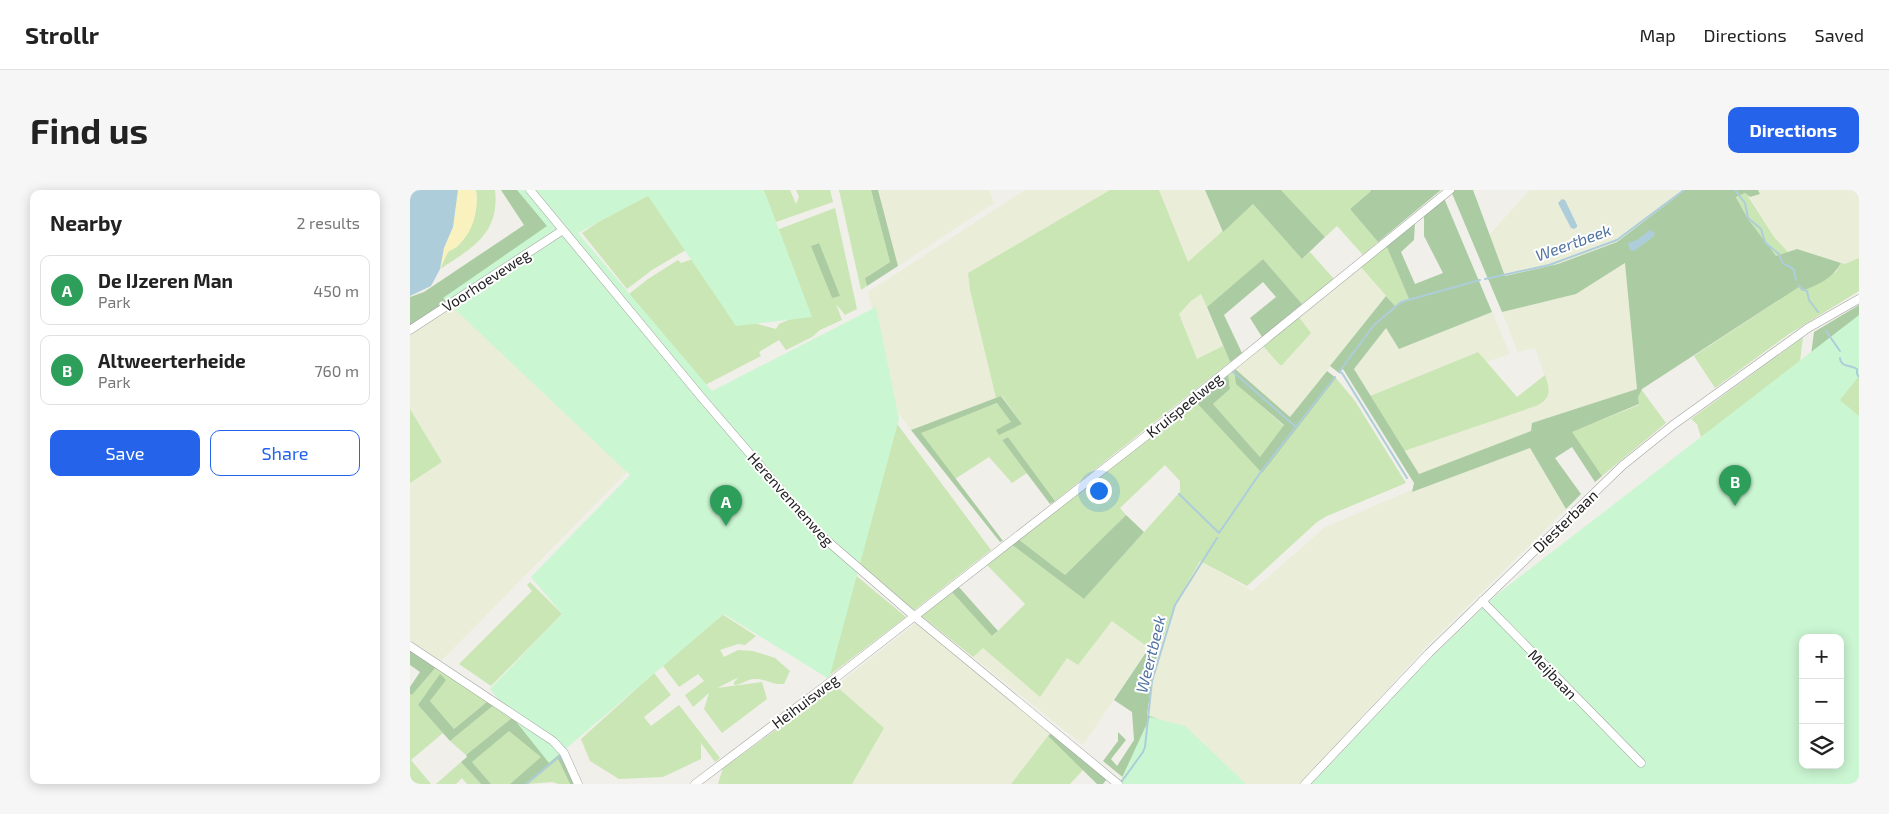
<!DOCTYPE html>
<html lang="en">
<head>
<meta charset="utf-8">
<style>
	body { margin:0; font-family:"Exo 2",sans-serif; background:#f6f6f6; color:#222 }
	.controls { position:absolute; right:15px; bottom:15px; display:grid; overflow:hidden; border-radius:10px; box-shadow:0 2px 12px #0003 }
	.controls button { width:45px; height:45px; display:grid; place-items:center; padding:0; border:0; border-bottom:1px solid #e0e0e0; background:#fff; color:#222; font:25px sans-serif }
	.you { position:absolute; left:688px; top:300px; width:18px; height:18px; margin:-12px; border:4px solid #fff; border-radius:50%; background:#1a73e8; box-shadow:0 0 0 8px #1a73e833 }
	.badge { display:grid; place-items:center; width:32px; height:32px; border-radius:50%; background:#2563eb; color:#fff; font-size:16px; font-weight:700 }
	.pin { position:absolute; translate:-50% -41px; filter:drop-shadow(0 1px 2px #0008) }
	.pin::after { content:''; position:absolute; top:26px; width:18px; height:15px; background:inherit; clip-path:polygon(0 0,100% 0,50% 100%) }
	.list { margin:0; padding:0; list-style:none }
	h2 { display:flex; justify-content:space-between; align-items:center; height:65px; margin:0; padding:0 20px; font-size:21px }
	h2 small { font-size:16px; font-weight:400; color:#767676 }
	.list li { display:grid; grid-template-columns:32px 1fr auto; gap:15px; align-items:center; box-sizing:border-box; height:70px; margin:0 10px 10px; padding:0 10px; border:1px solid #e0e0e0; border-radius:10px }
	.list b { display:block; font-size:19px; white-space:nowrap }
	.list p { margin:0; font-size:16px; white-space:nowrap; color:#767676 }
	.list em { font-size:16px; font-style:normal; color:#767676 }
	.actions { display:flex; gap:10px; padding:15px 20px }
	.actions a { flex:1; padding:11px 0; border:1px solid #2563eb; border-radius:10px; text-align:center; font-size:18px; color:#2563eb }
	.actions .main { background:#2563eb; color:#fff }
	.icon { flex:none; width:28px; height:28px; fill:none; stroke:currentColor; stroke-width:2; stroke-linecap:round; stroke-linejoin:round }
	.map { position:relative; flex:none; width:1449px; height:594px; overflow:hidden; border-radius:10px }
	header { display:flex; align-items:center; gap:30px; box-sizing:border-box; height:70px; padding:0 25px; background:#fff; border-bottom:1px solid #e0e0e0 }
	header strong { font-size:24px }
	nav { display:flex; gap:28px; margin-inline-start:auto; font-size:18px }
	.intro { display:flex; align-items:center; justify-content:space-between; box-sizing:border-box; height:120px; padding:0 30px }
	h1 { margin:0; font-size:35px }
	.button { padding:12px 22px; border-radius:10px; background:#2563eb; color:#fff; font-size:18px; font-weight:700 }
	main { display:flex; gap:30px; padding:0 30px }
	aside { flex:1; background:#fff; border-radius:10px; box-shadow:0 2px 12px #0003 }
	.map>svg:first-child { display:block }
	.farmland { fill:#eaedd7 }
	.grass { fill:#c9e6b4; fill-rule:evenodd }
	.forest { fill:#abcca2 }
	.sand { fill:#f9f2bf }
	.park { fill:#cbf6d2; fill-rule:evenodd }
	.water { fill:#aecdda }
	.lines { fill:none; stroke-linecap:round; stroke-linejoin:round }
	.stream { stroke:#aecdda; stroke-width:2 }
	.minor-casing { stroke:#a3a3a3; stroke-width:9 }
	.minor { stroke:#fff; stroke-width:8 }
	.labels { text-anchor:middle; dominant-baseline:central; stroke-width:4; stroke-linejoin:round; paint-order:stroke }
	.street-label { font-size:15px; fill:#222; stroke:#fff }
	.water-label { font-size:16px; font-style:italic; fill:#5274a2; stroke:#fff }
</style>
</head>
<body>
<header>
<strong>Strollr</strong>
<nav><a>Map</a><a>Directions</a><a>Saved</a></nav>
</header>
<div class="intro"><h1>Find us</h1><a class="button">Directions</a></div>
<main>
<aside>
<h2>Nearby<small>2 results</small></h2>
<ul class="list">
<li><span class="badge" style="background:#2e9e5b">A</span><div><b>De IJzeren Man</b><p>Park</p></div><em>450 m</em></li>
<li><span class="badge" style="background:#2e9e5b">B</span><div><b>Altweerterheide</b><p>Park</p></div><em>760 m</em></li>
</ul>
<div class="actions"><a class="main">Save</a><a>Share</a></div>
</aside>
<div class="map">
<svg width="1449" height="594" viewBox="0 0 1449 594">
	<rect width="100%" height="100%" fill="#f1efe9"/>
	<path class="farmland" d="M468 0H579L584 13 488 76Z
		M615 0H700L558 83 560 100 586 208 501 240 487 221 473 167 458 102Z
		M749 0H795L813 42 778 73Z
		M1120 0H1275L1207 52 1148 74 1095 86 1079 45Z
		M1348 0H1449V68L1435 74 1387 59 1378 62 1364 47 1340 7 1350 4Z
		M1216 73 1227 199 1122 233V241L1009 284 994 261 1126 216 1139 198 1125 158 1108 162 1092 122 1166 104Z
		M950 76 976 106 880 227 824 178 852 155 870 175 888 126Z
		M791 104 813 156 787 170 769 124 781 111Z
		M46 115 219 280 31 471 0 451V293L32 272 0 219V145Z
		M1082 122 1100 164 1076 172 1067 162 960 206 944 179 976 138 990 159Z
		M1120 258 1156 319 1014 459 890 594H827L737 525 743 483 756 437 764 417 790 371 842 401 914 338 1001 300 1002 302Z
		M702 431 739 458 673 555 563 467 572 458 657 468 668 475Z
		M506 433 641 543 601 594H442L474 538 426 496Z"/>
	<path class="grass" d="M66 0H85C90 44 62 58 30 79 33 74 35 66 39 61 42 59 46 58 49 55 62 39 69 20 66 0Z
		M236 0 279 58 242 80 217 99 172 43Z
		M352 0H380L386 14 389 7 386 0H420L423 12 366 32Z
		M429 0H461L480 72 456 87 457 96 451 100Z
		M700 0H749L778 72 843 14 892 69 900 62 924 89 892 114 853 69 797 117 791 104 781 111 769 124 787 169 813 156 820 172 645 311 598 247 592 250 617 283 602 293 579 267 545 289 510 242 588 213 601 232 612 234 592 206 586 208 560 100 558 83Z
		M871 0H960L961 1 940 19 968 52 953 65 927 36 915 47Z
		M1336 3 1364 47 1378 62 1366 67 1338 29 1326 6Z
		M425 18 447 119 435 125 426 114 432 130 410 140 402 147 376 160 369 150 349 162 351 166 295 195 219 104 238 89 268 70 271 73 286 68 340 132 366 139 369 134 399 121 364 41ZM408 53 429 105 422 108 402 56Z
		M976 55 999 109 985 116 950 76Z
		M1449 68V101L1379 144 1305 198 1284 166 1389 97 1426 82 1431 73 1435 74Z
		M888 126 901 143 872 175H870L852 155Z
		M1393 147 1389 179 1291 247 1287 234 1281 229Z
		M1068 162 1107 207 1135 185C1140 200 1142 208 1126 216L994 261 960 206Z
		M824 178 827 194 874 236 850 267 803 214 820 199 818 182Z
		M1446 180 1449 188V238L1415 209Z
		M926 188 945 211 996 293 917 326 907 332 837 396 790 371 764 417 748 462 739 458 702 431 668 475 657 468 630 507 573 458 563 467 510 425 541 401 583 446 615 414 576 374 601 354 674 409 770 302V291L755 275 710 318 716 325 655 385 608 349 784 210 852 282Z
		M1231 199 1256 233 1192 286 1161 242 1229 215 1228 207Z
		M0 219 32 272 0 293Z
		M479 223 581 360 503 421 442 373Z
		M438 379 496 427 416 488Z
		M120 392 152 424 81 496 49 474 122 401 117 395Z
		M312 424 346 446 335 455 328 454 310 460 314 467 328 460 343 461 365 468 380 481 374 494C362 495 354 488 344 489 337 489 332 495 324 495V492L329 487 307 498 352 492 357 509 312 543 294 519 299 503 283 517 275 505 294 491 288 484 269 497 253 476Z
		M27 476 78 511 44 539 20 511 35 490 8 515 33 543 1 570 21 594H0V504L2 505Z
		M244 483 261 505 234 527 241 536 269 515 310 568 305 572 291 553V569L253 587 209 589 180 571 171 549Z
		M426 496 474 538 442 594H308L313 578Z
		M84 515 103 527 56 565 40 551Z
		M99 540 132 567 100 594H81L62 572Z
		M638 546 673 580 660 594H601Z
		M148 569 160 594H149L142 592 118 594Z
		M51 572 71 594H57L52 588 46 594H26Z"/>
	<path class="forest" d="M91 0H116L148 40 0 136V107L14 102 114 35Z
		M461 0H468L488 76 457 96 455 88 480 72Z
		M795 0H871L915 47 892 69 843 14 813 42Z
		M960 0H1031L968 52 940 19 961 1Z
		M1043 0H1063L1095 86 1148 74 1207 52 1275 0H1348L1350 4 1340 7 1335 3 1326 7 1338 29 1366 66 1387 59 1431 73C1422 89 1409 94 1392 101L1389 97 1232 199 1228 207 1229 214 1162 242 1192 286 1185 292 1162 257 1145 268 1171 304 1156 319 1120 258 1002 302 1004 293 933 179 929 183 920 176 976 106 985 116 999 109 976 55 1005 32 1004 50 991 62 1005 94 1033 83 1014 46V25L1034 8 1082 122 989 159 976 138 944 179 1009 284 1121 241 1122 233 1227 199 1215 73 1166 104 1092 122 1041 1Z
		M409 53 430 106 422 108 401 56Z
		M853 69 892 114 852 147 840 128 866 107 853 92 814 125 832 163 820 172 797 117Z
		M1449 115V188L1446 181 1399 180 1404 142Z
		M824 178 880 227 917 181 926 188 852 283 784 210 818 182 820 199 803 214 850 267 874 235 826 194Z
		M591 206 612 234 589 245 586 240 601 232 587 213 511 243 593 351 590 352 501 240Z
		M598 247 645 311 640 314 592 250Z
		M716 325 734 342 674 409 601 354 608 349 655 385Z
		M548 396 588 441 582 446 541 401Z
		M739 458 748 462 743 483 737 525 773 539 721 594 693 571 708 551V542L716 550 701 569 707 576 724 550 722 522 704 510Z
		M0 459 27 476 2 505 0 504V497L10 482 0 475Z
		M30 484 36 490 20 511 44 539 78 511 84 515 40 551 8 515Z
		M103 527 152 565 164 594H160L148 569 118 594H100L131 567 99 541 62 572 81 594H71L51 572 57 567 56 565Z
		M641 543 697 589 693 594H687L638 546Z"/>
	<path class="sand" d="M48 0H66C69 20 63 44 46 57 44 59 41 60 39 61 35 66 33 74 30 79L34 58 43 37Z"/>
	<path class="park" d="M107 0H354L402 127 326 136 238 6 168 43 302 201 466 117 489 229 419 489 314 424 139 573 80 499 152 424 121 387 220 285 33 108 137 36Z
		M1449 125V186L1430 210 1449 226V594H890L1085 406ZM1393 448H1430V575H1393Z
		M740 527 775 536 836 594H709Z"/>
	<path class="water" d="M0 0H48L43 37 34 58 30 79 21 96 0 106Z
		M1152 9 1155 10 1167 35V37L1164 39 1161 38 1148 13Z
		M1240 40 1245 43 1243 47 1224 61 1220 60 1218 53 1227 50Z"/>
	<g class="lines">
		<path class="stream" d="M1325 0 1335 13 1338 28 1351 39 1355 52 1359 56 1369 64C1375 81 1374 70 1384 80L1386 90
			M1075 89 1139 75 1207 50 1274 0
			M1389 95 1392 99 1397 101 1399 110 1408 122
			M1416 141 1430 161
			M1430 168C1431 178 1440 174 1447 179V184L1449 187
			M823 180 822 181 886 237
			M997 288 932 183 929 182 964 135 991 112 1070 90
			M769 304 809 343 850 283 925 187
			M712 591 733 562 735 557 742 491 765 415 807 348
			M116 594 150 566 155 573"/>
		<g class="minor-casing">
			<path id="minor" d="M120 0 292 208 407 342 504 426 708 594
				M0 140 153 40
				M1072 411 1231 573
				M0 456 143 551 154 563 168 594
				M285 594 415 496 736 246 1040 0
				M895 594 1019 463 1212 276 1263 235 1398 138 1449 109"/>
		</g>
		<use href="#minor" class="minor"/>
	</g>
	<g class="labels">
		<g class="street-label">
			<text transform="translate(76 90) rotate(-33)">Voorhoeveweg</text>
			<text transform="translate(774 215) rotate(-39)">Kruispeelweg</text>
			<text transform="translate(381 309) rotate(48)">Herenvennenweg</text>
			<text transform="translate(1155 331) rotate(-44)">Diesterbaan</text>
			<text transform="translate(1143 484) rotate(46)">Meijbaan</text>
			<text transform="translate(395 511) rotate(-37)">Heihuisweg</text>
		</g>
		<g class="water-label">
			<text transform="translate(1163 52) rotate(-20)">Weertbeek</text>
			<text transform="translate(740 464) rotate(-76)">Weertbeek</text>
		</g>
	</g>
</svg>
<div class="controls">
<button>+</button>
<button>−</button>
<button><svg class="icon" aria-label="layers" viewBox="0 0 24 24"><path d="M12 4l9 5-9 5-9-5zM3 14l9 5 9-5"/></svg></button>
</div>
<div class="you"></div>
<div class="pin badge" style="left:316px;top:336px;background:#2e9e5b">A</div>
<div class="pin badge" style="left:1325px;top:316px;background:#2e9e5b">B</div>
</div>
</main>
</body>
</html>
